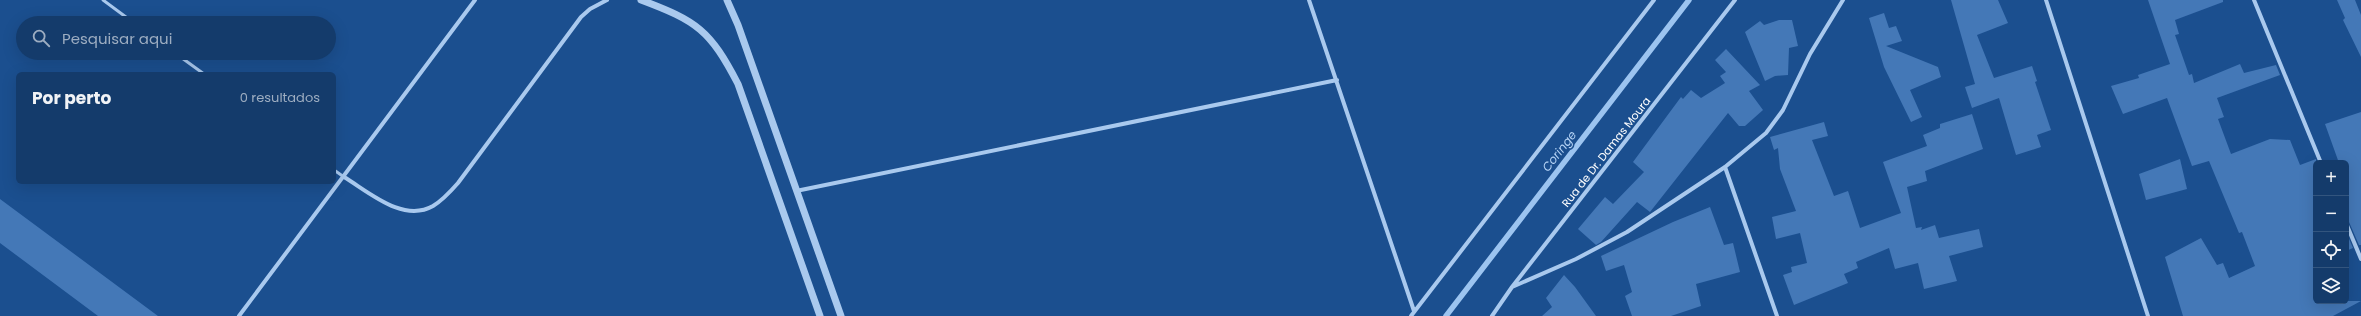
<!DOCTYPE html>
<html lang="pt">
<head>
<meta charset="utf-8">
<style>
	body { margin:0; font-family:Poppins,sans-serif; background:#1d4271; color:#f1f3f6 }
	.controls { position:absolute; right:12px; bottom:12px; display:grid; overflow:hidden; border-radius:6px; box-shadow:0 4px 16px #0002 }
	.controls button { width:36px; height:36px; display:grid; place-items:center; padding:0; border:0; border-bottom:1px solid #33557e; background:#143b6b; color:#f1f3f6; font:20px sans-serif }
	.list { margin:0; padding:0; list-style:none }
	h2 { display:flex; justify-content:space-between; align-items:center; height:52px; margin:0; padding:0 16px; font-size:17px }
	h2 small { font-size:13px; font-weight:400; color:#9dadc1 }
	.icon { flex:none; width:22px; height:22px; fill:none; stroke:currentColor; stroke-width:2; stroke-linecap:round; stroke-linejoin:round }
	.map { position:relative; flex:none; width:2361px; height:316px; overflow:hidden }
	.search { position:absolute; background:#143b6b; box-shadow:0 4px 16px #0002; left:16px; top:16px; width:320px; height:44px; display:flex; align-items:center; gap:10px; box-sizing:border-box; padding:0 14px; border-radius:22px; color:#9dadc1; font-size:15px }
	.panel { position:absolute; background:#143b6b; box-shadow:0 4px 16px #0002; left:16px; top:72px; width:320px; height:112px; border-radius:6px }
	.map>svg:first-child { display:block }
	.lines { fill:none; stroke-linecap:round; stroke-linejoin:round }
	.stream { stroke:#9cc4f0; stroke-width:5.5 }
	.building { fill:#4478b7 }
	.service { stroke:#a9c9ee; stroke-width:3 }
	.minor { stroke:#a9c9ee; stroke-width:4 }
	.tertiary { stroke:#a9c9ee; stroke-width:7 }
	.labels { text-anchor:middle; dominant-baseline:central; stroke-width:3; stroke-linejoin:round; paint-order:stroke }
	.street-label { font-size:11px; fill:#fff; stroke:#1b4f8f }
	.water-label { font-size:12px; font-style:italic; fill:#b5d3f5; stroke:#1b4f8f }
</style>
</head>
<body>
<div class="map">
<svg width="2361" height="316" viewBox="0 0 2361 316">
	<rect width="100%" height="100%" fill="#1b4f8f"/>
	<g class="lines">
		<path class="stream" d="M1446 316 1689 0"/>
	</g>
	<path class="building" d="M1951 0H1998L2008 23 1977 35 1994 78 2032 66 2037 81 2035 82 2051 130 2037 135 2041 147 2016 155 1999 98 1972 108 1965 87 1975 84Z
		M2148 0H2223V2L2175 20 2179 34 2175 35 2189 75 2192 74 2194 83 2240 64 2244 73 2276 65 2280 75 2217 98 2224 117 2218 119 2231 154 2270 139 2290 140 2300 165 2316 159V301H2361L2333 316H2183L2165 257 2201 238 2217 265 2223 263 2229 278 2255 266 2242 232 2239 233 2209 161 2192 166 2167 98 2123 114 2111 86 2139 78 2138 75 2170 64Z
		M2337 0H2355L2361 15V57L2343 20 2345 18Z
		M1884 13 1889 28 1896 26 1902 41 1886 46 1938 67 1941 77 1910 90 1922 117 1911 122 1884 67 1869 18Z
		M1779 20H1792L1798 46 1789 48 1788 75 1775 76 1765 81 1745 32 1760 21 1764 25Z
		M1726 49 1760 85 1749 91 1763 110 1745 126H1739L1728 113 1650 212 1637 202 1601 242 1596 245 1578 229 1605 197 1613 204 1644 172 1633 162 1681 97 1683 99 1691 90 1701 98 1725 83 1720 76 1726 72 1715 60Z
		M2361 112V245H2359L2349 222 2346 220V163H2339L2325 124Z
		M1972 114 1983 149 1925 171 1927 181 1907 187 1916 228 1922 227 1921 230 1935 225 1939 238 1979 229 1983 247 1949 256 1957 281 1924 289 1918 263 1895 269 1889 248 1856 262 1858 268 1844 274 1848 283 1794 305 1783 275 1792 272 1791 267 1807 263 1800 233 1776 239 1772 217 1796 211 1780 169 1778 148 1774 150 1770 137 1824 122 1828 136 1812 140 1834 196 1848 191 1860 228 1901 213 1883 162 1927 146 1923 135 1940 128V124Z
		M2180 159 2187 189 2146 200 2139 174Z
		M0 199 158 316H98L0 243Z
		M1710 207 1724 245 1733 243 1740 272 1696 284 1701 306 1671 316H1632L1625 296 1632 292 1624 265 1606 271 1601 256 1673 222Z
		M2346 232 2353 248 2346 251Z
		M1564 275 1575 287 1596 316H1542L1552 307 1546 298Z"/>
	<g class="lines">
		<path class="service" d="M103 0 134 23
			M175 53 204 74
			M334 170 344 177"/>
		<path class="minor" d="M1309 0 1414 311
			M2046 0 2148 316
			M2254 0 2321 163
			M1725 167 1777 316
			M344 177C369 192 403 223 433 206 443 200 451 191 458 183L581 17 590 9 607 0
			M796 191 1337 80
			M2346 223 2361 259
			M1512 287 1576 259 1627 232 1725 167 1766 133 1783 110 1810 54 1843 0
			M239 316 475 0
			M1411 316 1654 0
			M1492 316 1512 287 1735 0"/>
		<path class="tertiary" d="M641 0C697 21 710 30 738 84L820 316
			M727 0 738 25 841 316"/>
	</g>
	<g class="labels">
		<g class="street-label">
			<text transform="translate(1606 152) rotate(-52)">Rua de Dr. Damas Moura</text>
		</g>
		<g class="water-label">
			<text transform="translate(1559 151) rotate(-52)">Coringe</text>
		</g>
	</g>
</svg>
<div class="controls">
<button>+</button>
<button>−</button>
<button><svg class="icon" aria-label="locate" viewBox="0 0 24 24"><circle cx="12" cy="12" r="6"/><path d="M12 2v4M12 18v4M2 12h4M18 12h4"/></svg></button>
<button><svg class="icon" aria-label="layers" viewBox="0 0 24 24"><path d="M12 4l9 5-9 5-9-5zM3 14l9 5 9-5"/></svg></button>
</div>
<div class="search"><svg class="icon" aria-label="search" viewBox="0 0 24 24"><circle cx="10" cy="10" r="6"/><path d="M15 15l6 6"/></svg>Pesquisar aqui</div>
<section class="panel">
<h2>Por perto<small>0 resultados</small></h2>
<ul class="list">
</ul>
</section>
</div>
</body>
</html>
